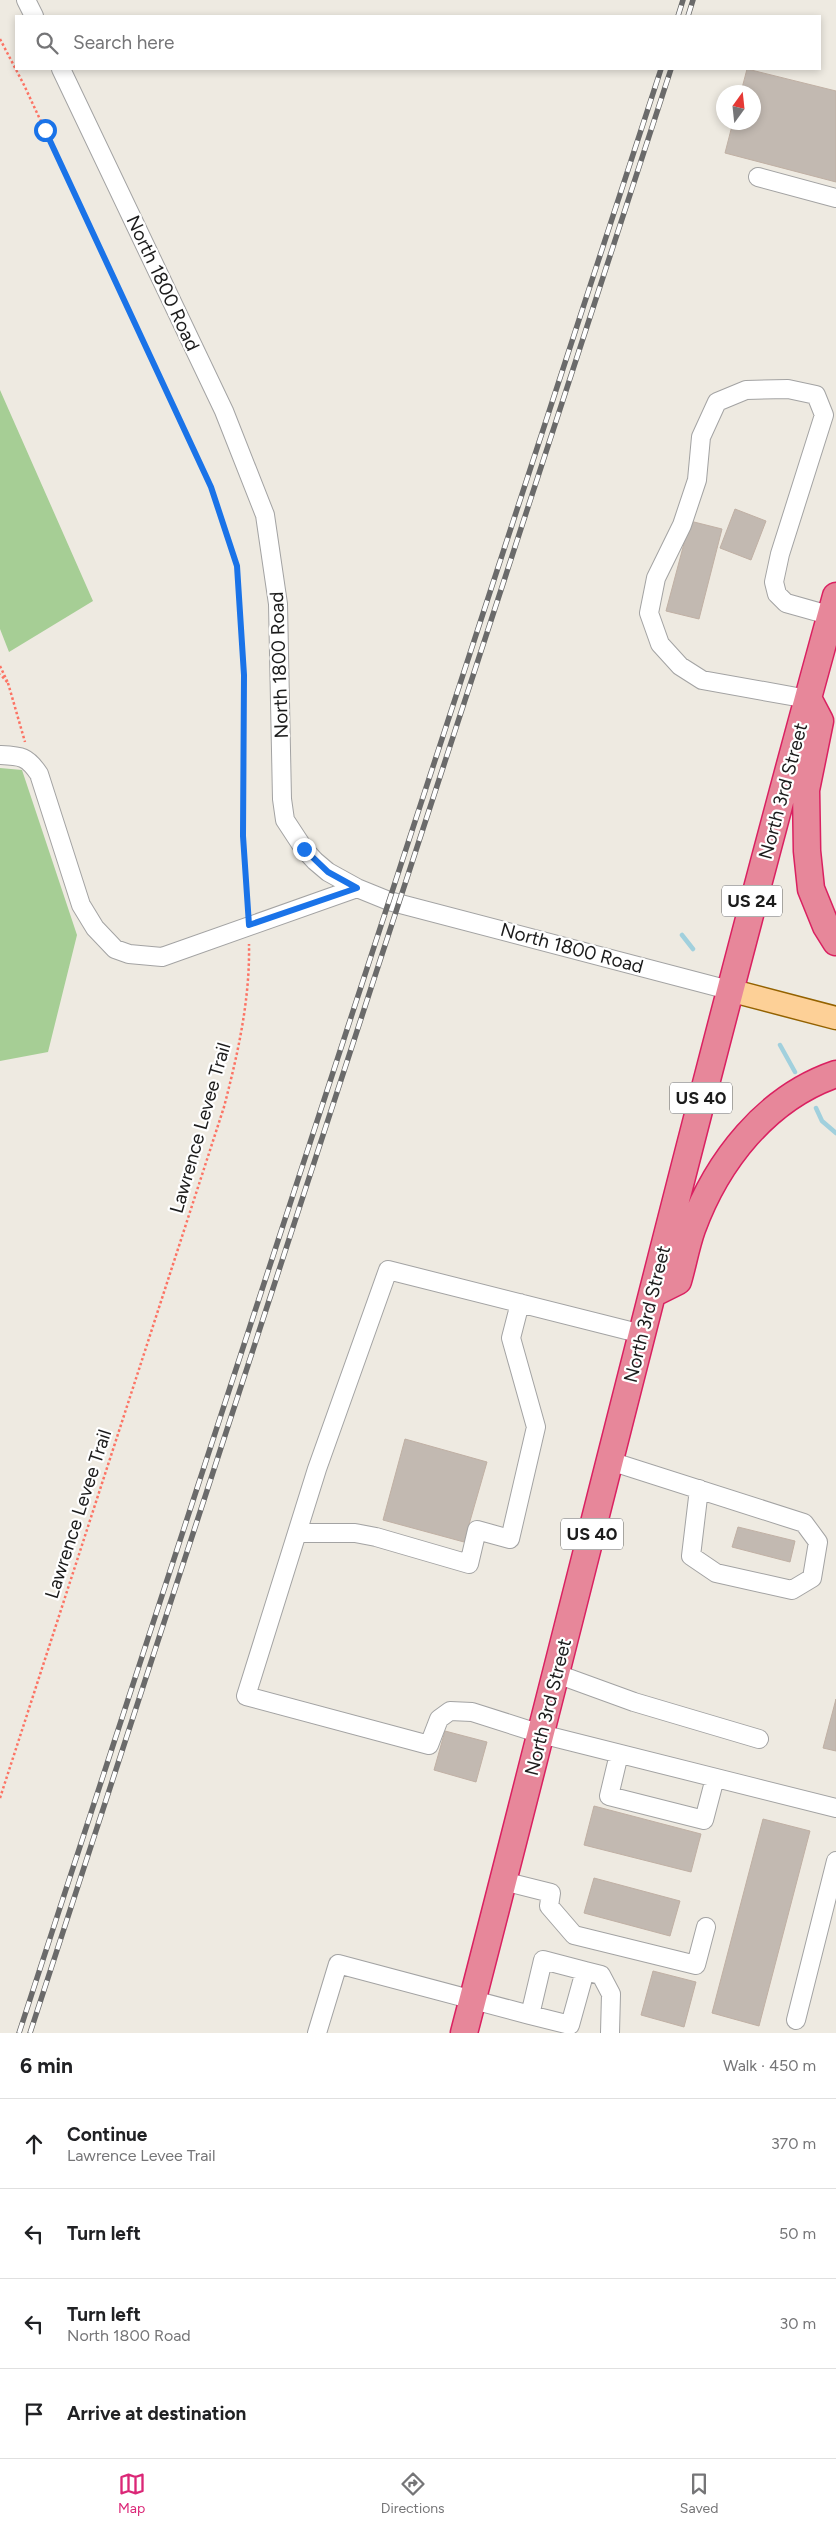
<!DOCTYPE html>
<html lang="en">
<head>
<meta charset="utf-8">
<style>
	body { margin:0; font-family:Figtree,sans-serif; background:#f6f6f6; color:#202124 }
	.compass { position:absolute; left:716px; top:85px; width:45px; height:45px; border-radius:50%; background:#fff; box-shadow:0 2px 8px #0003; rotate:15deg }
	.stop { position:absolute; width:15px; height:15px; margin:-11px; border:4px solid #1a73e8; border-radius:50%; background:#fff }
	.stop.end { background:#1a73e8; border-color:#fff; box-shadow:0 1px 5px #0008 }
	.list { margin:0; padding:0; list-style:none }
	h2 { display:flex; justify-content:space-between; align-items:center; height:65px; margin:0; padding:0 20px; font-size:21px }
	h2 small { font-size:16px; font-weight:400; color:#757577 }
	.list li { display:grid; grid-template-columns:32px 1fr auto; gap:15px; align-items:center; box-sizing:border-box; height:90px; padding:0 20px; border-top:1px solid #e0e0e0 }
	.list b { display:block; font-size:19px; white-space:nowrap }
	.list p { margin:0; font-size:16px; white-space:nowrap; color:#757577 }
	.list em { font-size:16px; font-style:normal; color:#757577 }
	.icon { flex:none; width:28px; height:28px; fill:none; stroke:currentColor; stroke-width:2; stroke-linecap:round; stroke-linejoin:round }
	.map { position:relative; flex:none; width:836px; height:2033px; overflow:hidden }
	.search { position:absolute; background:#fff; box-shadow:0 2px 8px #0003; left:15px; right:15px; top:15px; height:55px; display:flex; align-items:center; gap:12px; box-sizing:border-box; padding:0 18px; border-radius:0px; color:#757577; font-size:19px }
	.sheet { height:425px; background:#fff }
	nav { display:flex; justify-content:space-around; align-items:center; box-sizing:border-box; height:70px; border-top:1px solid #e0e0e0; background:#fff; font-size:14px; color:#757577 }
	nav a { display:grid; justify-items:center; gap:2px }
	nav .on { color:#db2777 }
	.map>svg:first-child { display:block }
	.forest { fill:#a6ce95 }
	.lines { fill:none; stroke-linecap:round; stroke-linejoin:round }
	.stream { stroke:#a1d0dd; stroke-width:4.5 }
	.building { fill:#c2b9b1; stroke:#c0b0a4 }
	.minor-casing { stroke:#a3a3a3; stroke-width:20 }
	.major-casing { stroke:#946200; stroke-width:25 }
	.highway-casing { stroke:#da2161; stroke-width:29 }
	.path { stroke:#fc7364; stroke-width:2.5; stroke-dasharray:2.5 2.5; stroke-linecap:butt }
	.minor { stroke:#fff; stroke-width:18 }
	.major { stroke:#fdd097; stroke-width:22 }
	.highway { stroke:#e7879a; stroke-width:26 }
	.rail-casing { stroke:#6a6a6a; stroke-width:5.5 }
	.rail { stroke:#fff; stroke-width:4; stroke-dasharray:11; stroke-linecap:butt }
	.route { stroke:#1a73e8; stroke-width:6 }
	.labels { text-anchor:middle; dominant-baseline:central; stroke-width:4.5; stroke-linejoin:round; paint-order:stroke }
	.shield { fill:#fff; stroke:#606060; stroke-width:1 }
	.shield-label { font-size:18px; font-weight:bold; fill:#1c1c1c }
	.street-label { font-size:19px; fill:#1c1c1c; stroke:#fff }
</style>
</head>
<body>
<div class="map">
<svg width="836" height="2033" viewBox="0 0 836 2033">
	<rect width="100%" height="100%" fill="#eeeae1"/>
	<path class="forest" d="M0 390 93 601 9 652 0 629Z
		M0 768 22 770 77 935 48 1052 0 1061Z"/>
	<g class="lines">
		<path class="stream" d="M682 935 693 949
			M780 1045 795 1072
			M816 1108 822 1121 836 1133"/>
	</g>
	<path class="building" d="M747 69 836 91V182L725 153 733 122H754V92H741Z
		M735 509 766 521 751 560 720 548Z
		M690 521 722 529 699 619 666 611Z
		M405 1439 487 1462 464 1542 383 1520Z
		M738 1527 795 1541 790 1562 732 1547Z
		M836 1699V1751L823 1748Z
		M445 1731 487 1742 476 1782 434 1770Z
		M594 1806 701 1834 691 1872 584 1845Z
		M763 1819 810 1831 759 2026 712 2013Z
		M594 1878 680 1901 670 1936 584 1913Z
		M653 1971 696 1982 684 2027 641 2015Z"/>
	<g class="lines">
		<g class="minor-casing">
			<path id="minor" d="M26 0 34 16
				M61 69 224 411 265 515 278 604 282 799 285 820 304 849 315 861 328 872 357 888 389 901 729 990
				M758 177 836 198
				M808 699 702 680 680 666 660 644 649 613 656 578 682 525 697 480 701 437 717 402 746 390 788 389 816 395 824 415 780 554 774 582 777 594 786 603 836 617
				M0 755C21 756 27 756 39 774L81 905 95 928 115 949 129 954 162 957 357 888
				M642 1334 388 1270 317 1469 246 1696 429 1745 439 1719 450 1711 472 1712 541 1734 836 1808
				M610 1461 804 1523 818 1542 812 1578 792 1590 716 1573 691 1556 699 1489
				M297 1533H355L376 1537 469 1564 477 1530 510 1539 536 1427 511 1338 520 1303
				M557 1674 634 1702 759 1739
				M619 1754 609 1796 704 1820 715 1778
				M503 1881 551 1893 549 1906 574 1935 696 1965 706 1927
				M585 1971 601 1975 611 1994 610 2033
				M796 2020 836 1861
				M317 2033 338 1964 530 2015 543 1960 585 1971 570 2025 530 2015"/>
		</g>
		<g class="major-casing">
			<path id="major" d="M729 990 836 1018"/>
		</g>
		<g class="highway-casing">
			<path id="highway" d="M809 700 820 721 806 790 807 851 811 889 826 926 836 942
				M652 1294 678 1281C683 1264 686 1246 692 1229 717 1161 766 1098 836 1074
				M464 2033C588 1554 704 1073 836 596"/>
		</g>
		<path class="path" d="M0 39 24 85 211 487 237 566 244 675 243 836 248 911
			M0 666 8 683 0 674
			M8 683 25 742
			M0 1798 224 1107C238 1053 250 1000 249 944"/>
		<use href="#minor" class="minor"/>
		<use href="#major" class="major"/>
		<use href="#highway" class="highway"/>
		<g class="rail-casing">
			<path id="rail" d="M678 16 683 0
				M688 16 693 0
				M19 2033 661 69
				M30 2033 671 69"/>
		</g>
		<use href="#rail" class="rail"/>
	</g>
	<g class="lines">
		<path class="route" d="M45 130 211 487 237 566 244 675 243 836 249 925 357 888 328 872 304 849"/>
	</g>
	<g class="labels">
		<g class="shield">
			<rect x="722" y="885.5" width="60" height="31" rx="4"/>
			<rect x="670" y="1082.5" width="62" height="31" rx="4"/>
			<rect x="561" y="1518.5" width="62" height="31" rx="4"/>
		</g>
		<g class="shield-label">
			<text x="752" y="901">US 24</text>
			<text x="701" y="1098">US 40</text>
			<text x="592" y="1534">US 40</text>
		</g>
		<g class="street-label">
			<text transform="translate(163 283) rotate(65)">North 1800 Road</text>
			<text transform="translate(279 665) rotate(-92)">North 1800 Road</text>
			<text transform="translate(783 791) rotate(-75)">North 3rd Street</text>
			<text transform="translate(572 948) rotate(15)">North 1800 Road</text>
			<text transform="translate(200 1128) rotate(-74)">Lawrence Levee Trail</text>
			<text transform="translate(647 1314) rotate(-76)">North 3rd Street</text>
			<text transform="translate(78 1514) rotate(-72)">Lawrence Levee Trail</text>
			<text transform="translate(548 1707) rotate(-76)">North 3rd Street</text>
		</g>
	</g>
</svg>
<svg class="compass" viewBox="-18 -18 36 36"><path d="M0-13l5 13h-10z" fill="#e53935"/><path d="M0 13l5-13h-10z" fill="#757577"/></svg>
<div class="stop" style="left:45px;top:130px"></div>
<div class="stop end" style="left:304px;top:849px"></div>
<div class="search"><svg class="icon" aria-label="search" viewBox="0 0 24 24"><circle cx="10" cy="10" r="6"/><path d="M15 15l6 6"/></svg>Search here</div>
</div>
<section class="sheet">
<h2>6 min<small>Walk · 450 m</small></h2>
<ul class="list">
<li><svg class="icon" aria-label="ahead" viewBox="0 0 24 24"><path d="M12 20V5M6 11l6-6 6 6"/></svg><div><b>Continue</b><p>Lawrence Levee Trail</p></div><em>370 m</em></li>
<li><svg class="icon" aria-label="left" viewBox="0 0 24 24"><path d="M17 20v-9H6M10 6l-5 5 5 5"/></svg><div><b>Turn left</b></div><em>50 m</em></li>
<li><svg class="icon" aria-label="left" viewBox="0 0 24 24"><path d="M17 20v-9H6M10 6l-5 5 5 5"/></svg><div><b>Turn left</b><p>North 1800 Road</p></div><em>30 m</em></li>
<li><svg class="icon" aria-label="arrive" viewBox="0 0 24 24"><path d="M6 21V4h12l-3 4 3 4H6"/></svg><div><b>Arrive at destination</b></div></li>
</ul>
</section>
<nav>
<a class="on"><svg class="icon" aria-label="map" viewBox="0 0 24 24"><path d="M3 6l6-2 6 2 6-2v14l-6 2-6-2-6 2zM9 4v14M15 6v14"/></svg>Map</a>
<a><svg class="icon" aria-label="directions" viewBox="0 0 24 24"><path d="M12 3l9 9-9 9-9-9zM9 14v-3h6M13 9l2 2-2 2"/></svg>Directions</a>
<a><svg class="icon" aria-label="saved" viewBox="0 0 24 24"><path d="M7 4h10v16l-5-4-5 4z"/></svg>Saved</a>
</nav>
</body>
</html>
